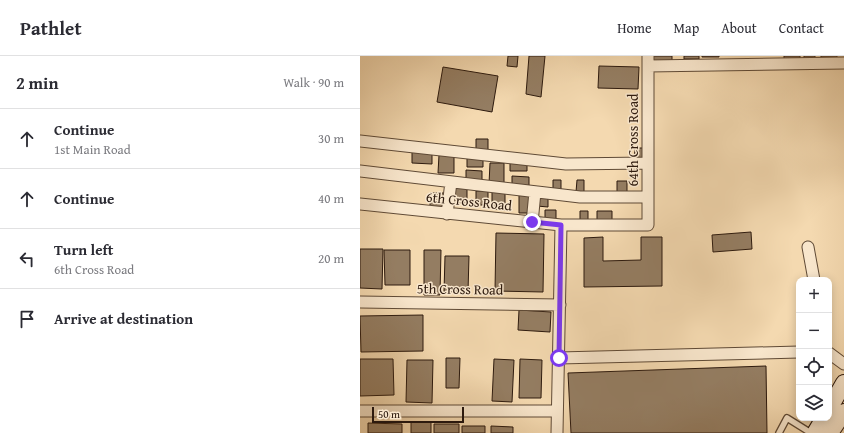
<!DOCTYPE html>
<html lang="en">
<head>
<meta charset="utf-8">
<style>
	body { margin:0; font-family:"Gentium Book Plus",serif; background:#f2f2f3; color:#2b2b33 }
	.controls { position:absolute; right:12px; bottom:12px; display:grid; overflow:hidden; border-radius:8px; box-shadow:0 2px 10px #0003 }
	.controls button { width:36px; height:36px; display:grid; place-items:center; padding:0; border:0; border-bottom:1px solid #e1e1e2; background:#fff; color:#2b2b33; font:20px sans-serif }
	.scale { position:absolute; left:12px; bottom:10px; width:92px; box-sizing:border-box; padding-left:4px; border:2px solid #2d1a0e; border-top:0; font-size:11px; line-height:14px; white-space:nowrap; color:#2d1a0e; -webkit-text-stroke:3px #f8e6cc; paint-order:stroke }
	.stop { position:absolute; width:12px; height:12px; margin:-9px; border:3px solid #7c3aed; border-radius:50%; background:#fff }
	.stop.end { background:#7c3aed; border-color:#fff; box-shadow:0 1px 4px #0008 }
	.list { margin:0; padding:0; list-style:none }
	h2 { display:flex; justify-content:space-between; align-items:center; height:52px; margin:0; padding:0 16px; font-size:17px }
	h2 small { font-size:13px; font-weight:400; color:#7c7c81 }
	.list li { display:grid; grid-template-columns:26px 1fr auto; gap:12px; align-items:center; box-sizing:border-box; height:60px; padding:0 16px; border-top:1px solid #e1e1e2 }
	.list b { display:block; font-size:15px; white-space:nowrap }
	.list p { margin:0; font-size:13px; white-space:nowrap; color:#7c7c81 }
	.list em { font-size:13px; font-style:normal; color:#7c7c81 }
	.icon { flex:none; width:22px; height:22px; fill:none; stroke:currentColor; stroke-width:2; stroke-linecap:round; stroke-linejoin:round }
	.map { position:relative; flex:none; width:484px; height:377px; overflow:hidden }
	header { display:flex; align-items:center; gap:24px; box-sizing:border-box; height:56px; padding:0 20px; background:#fff; border-bottom:1px solid #e1e1e2 }
	header strong { font-size:19px }
	nav { display:flex; gap:22px; margin-inline-start:auto; font-size:14px }
	main { display:flex }
	aside { flex:1; background:#fff }
	.map>svg:first-child { display:block }
	.building { fill:#947d62; stroke:#2d1a0e }
	.lines { fill:none; stroke-linecap:round; stroke-linejoin:round }
	.lane-casing { stroke:#5f4a36; stroke-width:8 }
	.street-casing { stroke:#5f4a36; stroke-width:13 }
	.secondary-casing { stroke:#2d1a0e; stroke-width:18 }
	.lane { stroke:#f8e6cc; stroke-width:5.5 }
	.street { stroke:#f8e6cc; stroke-width:11 }
	.secondary { stroke:#f8e6cc; stroke-width:16 }
	.route { stroke:#7c3aed; stroke-width:5 }
	.labels { text-anchor:middle; dominant-baseline:central; stroke-width:3; stroke-linejoin:round; paint-order:stroke }
	.street-label { font-size:14px; fill:#2d1a0e; stroke:#f8e6cc }
</style>
</head>
<body>
<header>
<strong>Pathlet</strong>
<nav><a>Home</a><a>Map</a><a>About</a><a>Contact</a></nav>
</header>
<main>
<aside>
<h2>2 min<small>Walk · 90 m</small></h2>
<ul class="list">
<li><svg class="icon" aria-label="ahead" viewBox="0 0 24 24"><path d="M12 20V5M6 11l6-6 6 6"/></svg><div><b>Continue</b><p>1st Main Road</p></div><em>30 m</em></li>
<li><svg class="icon" aria-label="ahead" viewBox="0 0 24 24"><path d="M12 20V5M6 11l6-6 6 6"/></svg><div><b>Continue</b></div><em>40 m</em></li>
<li><svg class="icon" aria-label="left" viewBox="0 0 24 24"><path d="M17 20v-9H6M10 6l-5 5 5 5"/></svg><div><b>Turn left</b><p>6th Cross Road</p></div><em>20 m</em></li>
<li><svg class="icon" aria-label="arrive" viewBox="0 0 24 24"><path d="M6 21V4h12l-3 4 3 4H6"/></svg><div><b>Arrive at destination</b></div></li>
</ul>
</aside>
<div class="map">
<svg width="484" height="377" viewBox="0 0 484 377">
	<rect width="100%" height="100%" fill="#f4d9b0"/>
	<filter id="stains"><feTurbulence type="fractalNoise" baseFrequency=".005" numOctaves="4"/><feColorMatrix values="0 0 0 0 .2 0 0 0 0 .09 0 0 0 0 .02 0 0 0 .5 -.17"/></filter>
	<radialGradient id="worn" r=".72"><stop offset=".6" stop-color="#630" stop-opacity="0"/><stop offset="1" stop-color="#630" stop-opacity=".3"/></radialGradient>
	<path class="building" d="M148 0H158L157 11 147 10Z
		M169 0H185L181 41 166 38Z
		M291 0H312V5L292 6Z
		M324 0H339V3H324Z
		M342 0H359V1H342Z
		M424 0H440V5H424Z
		M444 0H455V3H444Z
		M461 0H477V4H461Z
		M239 10 279 11 278 33 238 32Z
		M83 11 138 20 132 56 77 46Z
		M116 83H128V96H116Z
		M275 92H283V107H274Z
		M52 95 72 96V108L52 107Z
		M79 99H94V117H78Z
		M107 101H123V111H107Z
		M150 105H167V115H150Z
		M130 107H144V129L129 128Z
		M106 114 122 115V125H106Z
		M152 120 169 121V131L152 130Z
		M193 124H201V137H193Z
		M217 124H224V136H216Z
		M257 125H267V137H257Z
		M94 132H107V147H94Z
		M116 135H128V149H116Z
		M132 135H145V154L132 153Z
		M70 137H85V151H70Z
		M159 137H170V157H159Z
		M177 139 188 140V151L177 150Z
		M185 154H196V164H185Z
		M220 155H228V166H220Z
		M237 155H252V167H237Z
		M391 176 392 193 353 196 352 179Z
		M136 177 184 178 183 236 135 235Z
		M243 181V205L281 204V181H302V230L224 231V182Z
		M0 193H23L22 233 0 232Z
		M24 194H50V229H25Z
		M64 194H81L80 239H64Z
		M85 200H109L108 236H84Z
		M159 254 191 256 190 276 158 274Z
		M63 259V295L1 296 0 260Z
		M86 302H100L99 332H86Z
		M0 303H33L34 339 0 340Z
		M134 303 154 304 152 346 132 345Z
		M160 303 182 304 181 342H159Z
		M47 304H73L72 347 46 346Z
		M406 310 407 377H211L208 317Z
		M51 366H71V377H51Z
		M8 367 42 368V377H8Z
		M74 368H99V377H74Z
		M102 370H125V377H102Z
		M131 370 153 371V377H131Z"/>
	<g class="lines">
		<g class="lane-casing">
			<path id="lane" d="M419 377 427 362 451 377"/>
		</g>
		<g class="street-casing">
			<path id="street" d="M288 10 484 7
				M0 85 206 108 288 107
				M0 115 220 141H288
				M0 148 201 169H288V0
				M87 158 91 126
				M172 167 175 136
				M448 191 454 224
				M0 246 200 249
				M469 297 484 308
				M199 302 439 296
				M0 355H197
				M197 377 201 169"/>
		</g>
		<g class="secondary-casing">
			<path id="secondary" d="M469 353 484 327
				M455 377 464 362
				M470 377 484 356"/>
		</g>
		<use href="#lane" class="lane"/>
		<use href="#street" class="street"/>
		<use href="#secondary" class="secondary"/>
	</g>
	<g class="lines">
		<path class="route" d="M172 166 201 169 199 302"/>
	</g>
	<g class="labels">
		<g class="street-label">
			<text transform="translate(273 84) rotate(-90)">64th Cross Road</text>
			<text transform="translate(109 145) rotate(6)">6th Cross Road</text>
			<text transform="translate(100 233) rotate(1)">5th Cross Road</text>
		</g>
	</g>
	<rect width="100%" height="100%" filter="url(#stains)"/>
	<rect width="100%" height="100%" fill="url(#worn)"/>
</svg>
<div class="controls">
<button>+</button>
<button>−</button>
<button><svg class="icon" aria-label="locate" viewBox="0 0 24 24"><circle cx="12" cy="12" r="6"/><path d="M12 2v4M12 18v4M2 12h4M18 12h4"/></svg></button>
<button><svg class="icon" aria-label="layers" viewBox="0 0 24 24"><path d="M12 4l9 5-9 5-9-5zM3 14l9 5 9-5"/></svg></button>
</div>
<div class="scale">50 m</div>
<div class="stop" style="left:199px;top:302px"></div>
<div class="stop end" style="left:172px;top:166px"></div>
</div>
</main>
</body>
</html>
